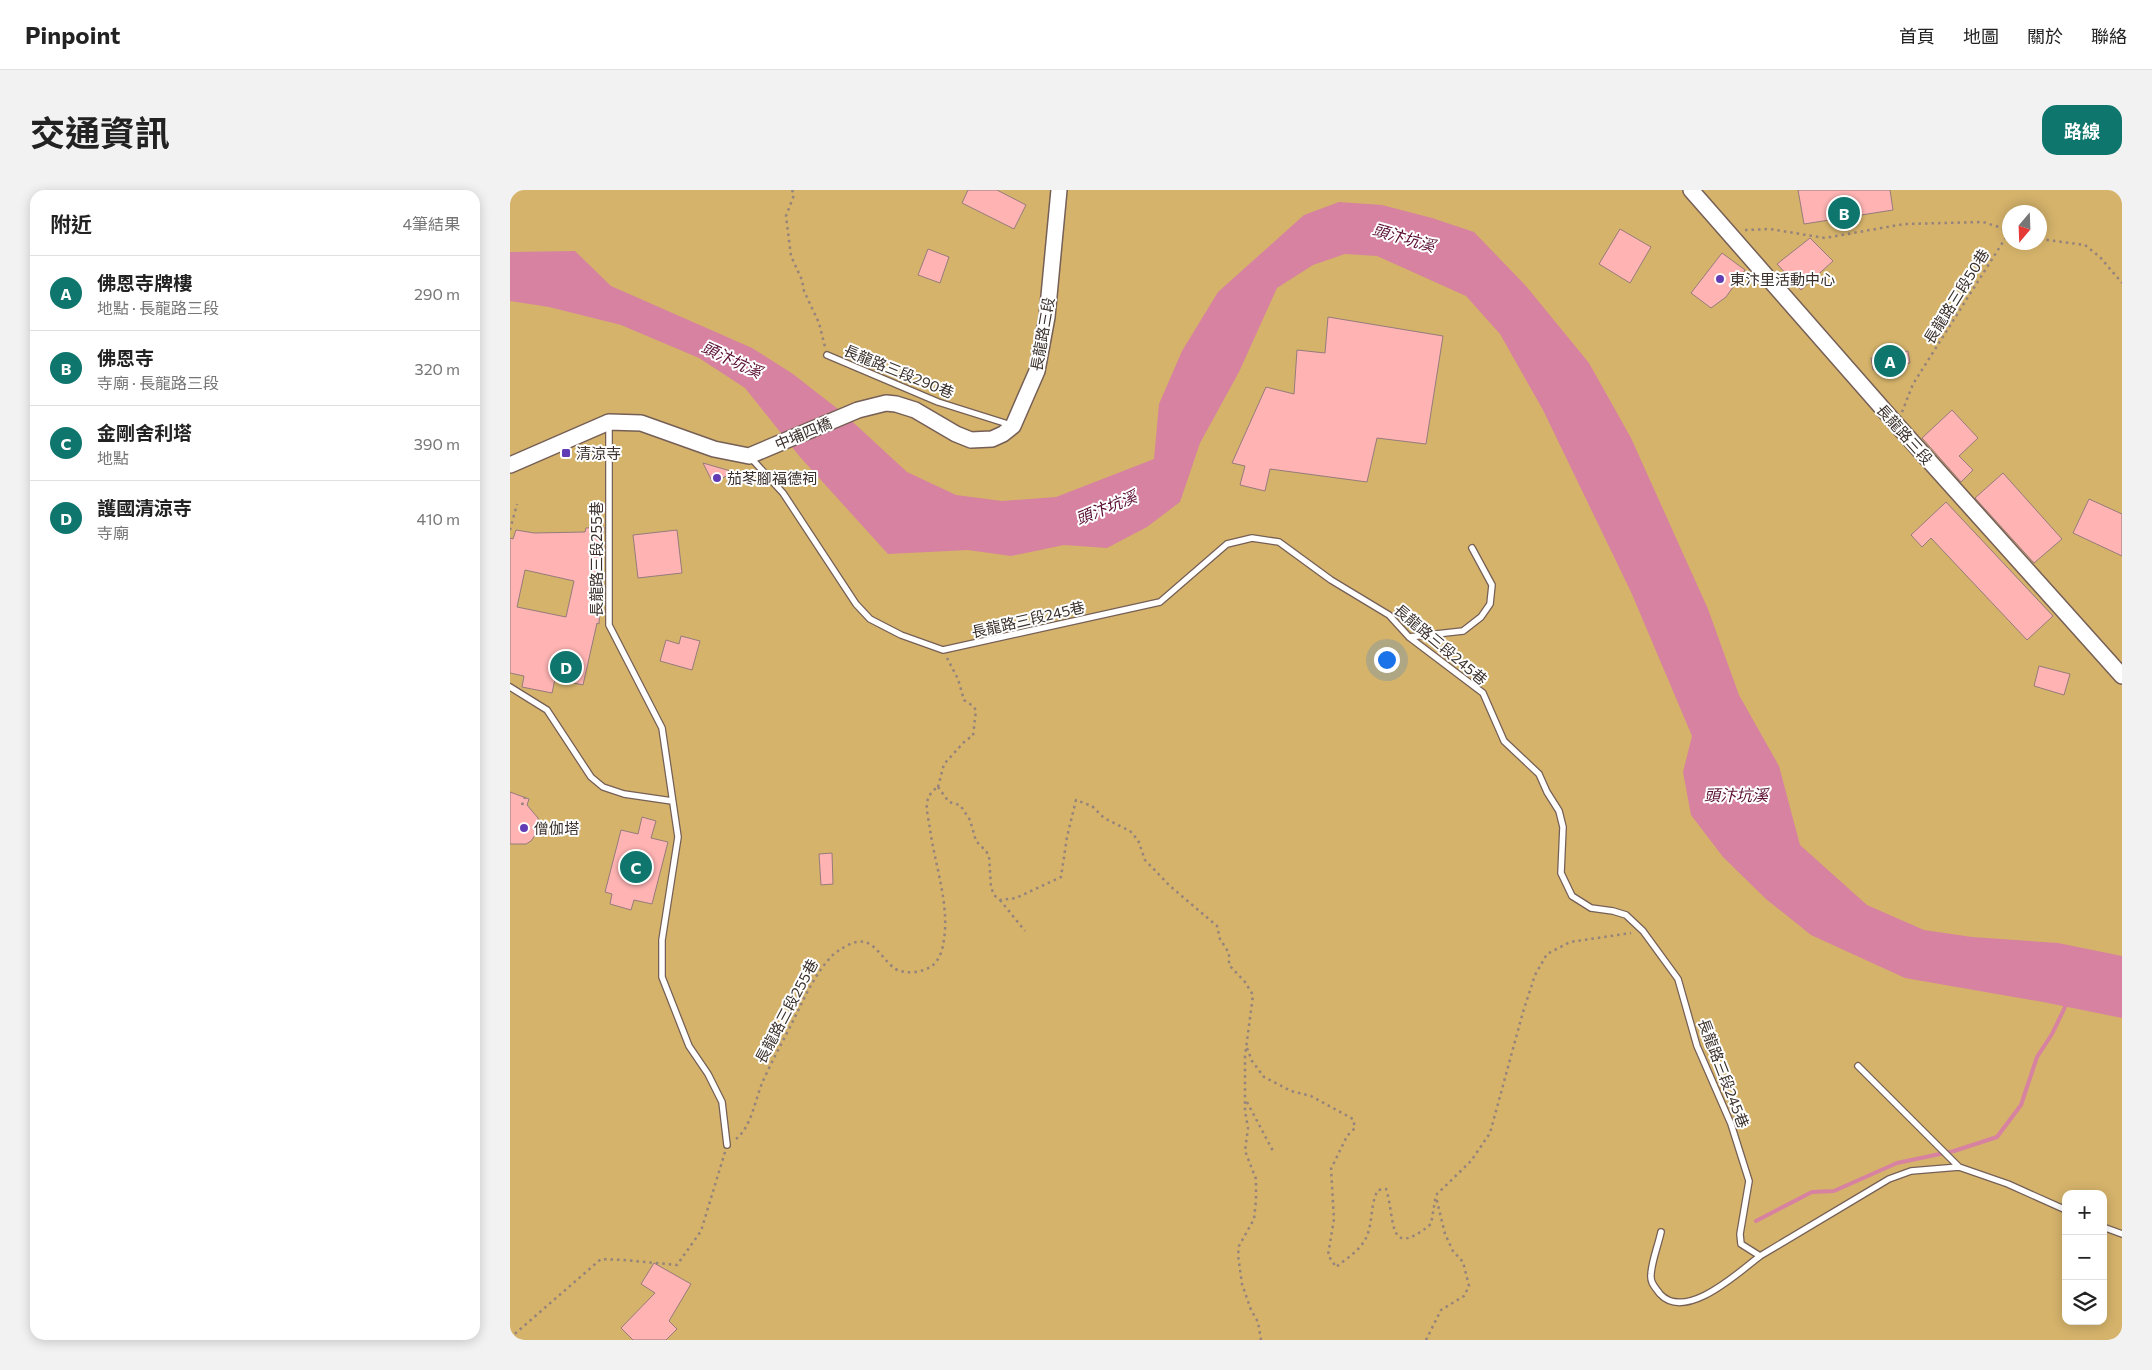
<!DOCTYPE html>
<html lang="zh-TW">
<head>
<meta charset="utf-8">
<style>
	body { margin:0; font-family:Commissioner,"Noto Sans TC",sans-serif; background:#f2f2f2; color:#222 }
	.controls { position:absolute; right:15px; bottom:15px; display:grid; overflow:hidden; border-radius:10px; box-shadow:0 2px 12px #0003 }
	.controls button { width:45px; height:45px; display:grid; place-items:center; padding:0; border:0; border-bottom:1px solid #e0e0e0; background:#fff; color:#222; font:25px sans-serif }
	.compass { position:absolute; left:1492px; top:15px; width:45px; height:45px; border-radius:50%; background:#fff; box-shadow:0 2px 12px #0003; rotate:199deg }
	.you { position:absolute; left:876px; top:469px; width:18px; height:18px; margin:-12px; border:4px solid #fff; border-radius:50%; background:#1a73e8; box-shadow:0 0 0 8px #1a73e833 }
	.badge { display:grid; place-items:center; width:32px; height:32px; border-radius:50%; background:#0f766e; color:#fff; font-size:16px; font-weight:700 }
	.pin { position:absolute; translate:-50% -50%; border:2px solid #fff; box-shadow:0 1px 5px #0006 }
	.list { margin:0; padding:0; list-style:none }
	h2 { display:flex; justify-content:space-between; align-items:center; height:65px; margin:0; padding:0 20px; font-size:21px }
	h2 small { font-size:16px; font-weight:400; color:#767676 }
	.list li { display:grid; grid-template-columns:32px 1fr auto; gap:15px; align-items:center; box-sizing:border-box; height:75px; padding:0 20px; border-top:1px solid #e0e0e0 }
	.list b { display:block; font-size:19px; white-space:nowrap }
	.list p { margin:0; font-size:16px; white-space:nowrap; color:#767676 }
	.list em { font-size:16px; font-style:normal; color:#767676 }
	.icon { flex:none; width:28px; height:28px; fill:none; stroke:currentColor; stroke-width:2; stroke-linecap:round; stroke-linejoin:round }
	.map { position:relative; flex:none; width:1612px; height:1150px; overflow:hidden; border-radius:15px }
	header { display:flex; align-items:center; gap:30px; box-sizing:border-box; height:70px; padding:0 25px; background:#fff; border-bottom:1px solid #e0e0e0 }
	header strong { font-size:24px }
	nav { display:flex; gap:28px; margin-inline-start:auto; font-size:18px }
	.intro { display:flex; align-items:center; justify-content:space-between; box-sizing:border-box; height:120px; padding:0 30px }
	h1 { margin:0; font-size:35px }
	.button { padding:12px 22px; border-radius:15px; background:#0f766e; color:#fff; font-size:18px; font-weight:700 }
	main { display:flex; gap:30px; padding:0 30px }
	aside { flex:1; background:#fff; border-radius:15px; box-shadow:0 2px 12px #0003 }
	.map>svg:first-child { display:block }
	.green { fill:#d5b36b; fill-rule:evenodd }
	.water { fill:#d782a0 }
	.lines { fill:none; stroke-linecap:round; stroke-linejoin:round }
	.stream { stroke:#d782a0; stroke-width:4 }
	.building { fill:#ffb3b3; stroke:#957b7b; fill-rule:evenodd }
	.lane-casing { stroke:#755f56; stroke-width:8 }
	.secondary-casing { stroke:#755f56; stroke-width:18 }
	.path { stroke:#95837c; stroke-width:2.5; stroke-dasharray:2.5 4; stroke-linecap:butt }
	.lane { stroke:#fff; stroke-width:5.5 }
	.secondary { stroke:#fff; stroke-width:15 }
	.poi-dot { fill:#623cb4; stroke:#fff; stroke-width:2 }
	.labels { text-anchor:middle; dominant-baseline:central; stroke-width:4; stroke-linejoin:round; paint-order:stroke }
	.poi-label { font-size:15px; fill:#3a302c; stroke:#fff; text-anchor:start }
	.street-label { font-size:15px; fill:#3a302c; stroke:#fff }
	.water-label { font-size:16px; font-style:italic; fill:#5a0e32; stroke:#fff }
</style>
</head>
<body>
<header>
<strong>Pinpoint</strong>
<nav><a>首頁</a><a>地圖</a><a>關於</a><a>聯絡</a></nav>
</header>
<div class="intro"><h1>交通資訊</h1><a class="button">路線</a></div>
<main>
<aside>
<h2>附近<small>4筆結果</small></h2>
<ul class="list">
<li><span class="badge">A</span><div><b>佛恩寺牌樓</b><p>地點 · 長龍路三段</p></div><em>290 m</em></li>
<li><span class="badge">B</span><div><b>佛恩寺</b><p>寺廟 · 長龍路三段</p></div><em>320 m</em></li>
<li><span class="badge">C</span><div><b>金剛舍利塔</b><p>地點</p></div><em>390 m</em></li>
<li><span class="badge">D</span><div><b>護國清涼寺</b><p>寺廟</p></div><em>410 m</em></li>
</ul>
</aside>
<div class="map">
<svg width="1612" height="1150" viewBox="0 0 1612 1150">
	<rect width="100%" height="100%" fill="#f8ded4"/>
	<path class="green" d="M0 0H1612V1150H0ZM1500 22H1530V52H1500ZM1556 1004H1593V1131H1556Z"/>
	<path class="water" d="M829 12 872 15 922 28 964 42 1016 96 1079 173 1121 248 1198 419 1229 505 1269 576 1290 655 1357 715 1414 740 1462 747 1548 753 1612 766V828L1533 812 1395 788 1301 745 1256 709 1213 667 1181 625 1173 582 1182 546 1121 402 1033 220 990 144 956 106 867 66 835 64 803 75 767 98 729 182 690 253 670 312 637 337 597 358 554 355 501 366 458 360 378 364 290 267 235 198 189 168 111 135 39 117 0 111V62L65 61 101 96 242 158 283 184 333 223 397 282 446 305 492 311 546 307 644 269 649 214 672 161 708 102 794 25Z"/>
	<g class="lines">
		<path class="stream" d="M1246 1031 1302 1002 1324 1001 1387 973 1444 961 1487 947 1511 915 1527 867 1542 844 1557 813"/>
	</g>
	<path class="building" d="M458 0H487L516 15 504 39 452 13Z
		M1288 0H1380L1383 20 1294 34Z
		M1110 39 1141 57 1120 93 1089 74Z
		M1300 48 1323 71 1291 100 1267 74Z
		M418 59 439 67 430 93 408 85Z
		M1212 63 1235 80 1216 107 1201 118 1181 103Z
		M818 127 933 146 916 254 867 248 857 292 760 279 755 301 730 295 735 276 722 273 756 197 784 204 787 160 815 163Z
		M1398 161 1400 173 1363 180 1361 168Z
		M1442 220 1468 248 1449 266 1463 280 1451 292 1412 248Z
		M193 273 224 282 203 293Z
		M1493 283 1552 349 1524 373 1465 308Z
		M1579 309 1612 324V366L1563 343Z
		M1436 312 1543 426 1517 450 1421 348 1412 357 1401 345Z
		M94 337 89 434 87 433 73 495 45 489 42 503 12 497 14 486 0 483V348L3 349 6 340 24 343 75 342 76 338ZM15 380 64 391 56 427 7 417Z
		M167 340 172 383 128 388 123 345Z
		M171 446 190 451 182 480 150 471 156 450 169 454Z
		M1529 476 1560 484 1554 505 1524 496Z
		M0 602 19 609 17 615 28 628V641L21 651 16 654H0Z
		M132 627 146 631 141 648 158 652 142 714 124 710 121 720 100 714 102 704 95 702 111 640 128 644Z
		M322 663 323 694 311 695 309 664Z
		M144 1073 181 1094 159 1131 167 1139 156 1150H123L111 1138 145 1103 131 1094Z"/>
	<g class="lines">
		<g class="lane-casing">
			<path id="lane" d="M317 165 428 212 501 235
				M99 235V435L152 538 168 647 152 750V787L179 856 198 884 212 912 217 955
				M240 267 273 303 346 414 360 429 391 445 433 460 650 412 717 354 742 348 769 352 821 390 879 425 899 447 973 503 994 551 1029 584 1037 602 1049 621 1053 637 1051 683 1062 706 1081 718 1103 721 1116 725 1133 741 1168 789 1187 856 1221 934 1239 991 1230 1044 1231 1054 1250 1066 1379 989 1401 981 1449 977 1498 994 1556 1020
				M899 447 953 441 971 427 980 414 982 395 962 358
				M0 497 37 520 81 587 93 597 114 604 162 611
				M1348 876 1449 977
				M1593 1037 1612 1044
				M1151 1042C1148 1056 1142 1070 1141 1084 1140 1093 1145 1097 1150 1104 1176 1132 1229 1082 1250 1066"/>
		</g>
		<g class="secondary-casing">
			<path id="secondary" d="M1181 0 1387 235 1612 486
				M0 275 99 232 131 233 204 259 239 266 348 220 376 213 386 214 405 220 446 244 461 250 482 249 493 244 503 236 527 181 537 127 549 0"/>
		</g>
		<path class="path" d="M282 0 284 5 276 26 281 66 292 90 294 101 309 133 315 157
			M1235 40 1260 39 1315 48 1394 34 1473 32 1492 38 1498 44
			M1530 49 1575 55 1590 67 1612 93
			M1392 222 1403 194 1498 44
			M0 340 7 314
			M428 597 439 612 450 615 460 630 466 651 476 661 479 666 481 697 484 705 490 710 506 708 551 687 557 647 566 610 582 616 594 628 620 641 628 650 635 670 660 696 707 736 710 749 719 763V775L735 792 743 805 735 866V921L738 938 735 961 746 989V1010L744 1029 729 1056 728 1065 732 1094 741 1120 748 1132 751 1150
			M428 597 434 574 456 550 463 546 466 520 463 516 454 510 448 489 437 468
			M12 615 15 607
			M490 710 515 741
			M737 858 742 871 754 887 781 901 801 906 843 929 845 938 837 946 821 979 824 1029 818 1065 826 1077C835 1070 847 1062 853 1053 864 1038 859 1016 868 1000L876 999C886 1029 876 1071 921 1034L926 1005 961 971 980 943 1013 822 1025 785 1037 764 1060 752 1121 743
			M737 912 764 963
			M226 949C242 936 245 909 253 891 262 871 272 853 282 833 293 811 303 787 320 768 325 762 331 759 338 755 362 743 368 765 384 778 393 785 414 783 423 775 428 771 432 762 433 755 441 718 425 676 420 639 419 631 416 621 417 613 418 606 422 601 428 597
			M0 1148 91 1069 114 1070 167 1075 191 1041 215 962
			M916 1150 931 1120 954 1106 959 1096 953 1072 943 1061 935 1044 926 1007"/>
		<use href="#lane" class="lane"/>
		<use href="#secondary" class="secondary"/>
	</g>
	<g class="poi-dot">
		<circle cx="1210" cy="89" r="5"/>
		<rect x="51" y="258" width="10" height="10" rx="2.5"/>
		<circle cx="207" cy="288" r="5"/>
		<circle cx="14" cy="638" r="5"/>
	</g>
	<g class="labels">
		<g class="poi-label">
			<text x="1220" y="89">東汴里活動中心</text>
			<text x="66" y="263">清涼寺</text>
			<text x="217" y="288">茄苳腳福德祠</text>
			<text x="24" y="638">僧伽塔</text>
		</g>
		<g class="street-label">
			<text transform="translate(1446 106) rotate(-58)">長龍路三段50巷</text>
			<text transform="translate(532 144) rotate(-80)">長龍路三段</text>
			<text transform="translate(389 181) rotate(22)">長龍路三段290巷</text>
			<text transform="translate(293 243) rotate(-23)">中埔四橋</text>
			<text transform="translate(1395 244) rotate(48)">長龍路三段</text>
			<text transform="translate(86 369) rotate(-90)">長龍路三段255巷</text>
			<text transform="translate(518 429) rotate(-13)">長龍路三段245巷</text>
			<text transform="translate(931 454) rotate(40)">長龍路三段245巷</text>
			<text transform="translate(276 821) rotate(-62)">長龍路三段255巷</text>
			<text transform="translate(1214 883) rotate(69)">長龍路三段245巷</text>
		</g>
		<g class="water-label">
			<text transform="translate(894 47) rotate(16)">頭汴坑溪</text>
			<text transform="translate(222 169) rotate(25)">頭汴坑溪</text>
			<text transform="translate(596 317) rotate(-22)">頭汴坑溪</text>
			<text x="1226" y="604">頭汴坑溪</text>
		</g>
	</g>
</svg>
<div class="controls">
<button>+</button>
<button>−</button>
<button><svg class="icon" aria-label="layers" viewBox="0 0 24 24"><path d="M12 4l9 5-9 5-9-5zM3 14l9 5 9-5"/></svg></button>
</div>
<svg class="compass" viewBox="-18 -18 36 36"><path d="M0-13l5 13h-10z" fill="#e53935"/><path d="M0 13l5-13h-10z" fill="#767676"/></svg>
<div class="you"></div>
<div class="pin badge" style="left:1380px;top:171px">A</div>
<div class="pin badge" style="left:1334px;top:23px">B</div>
<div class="pin badge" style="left:126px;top:677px">C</div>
<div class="pin badge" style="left:56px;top:477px">D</div>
</div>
</main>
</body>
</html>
